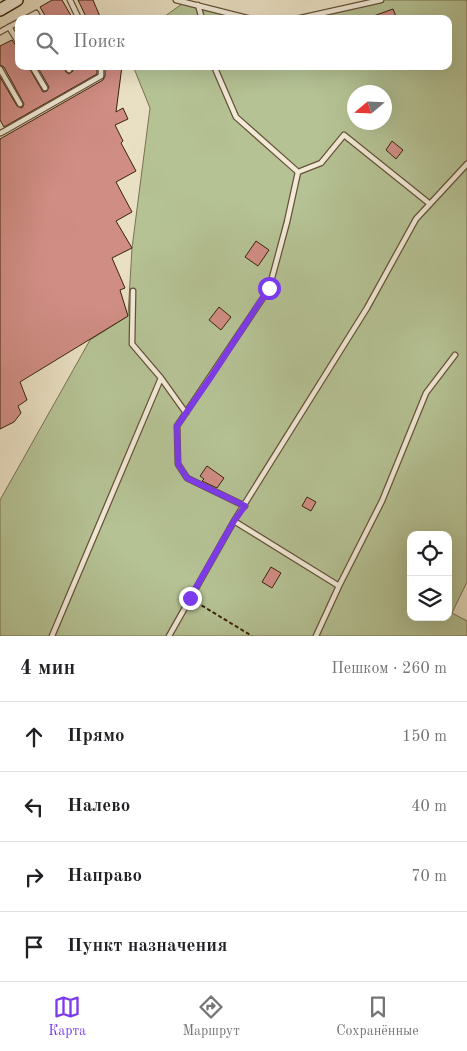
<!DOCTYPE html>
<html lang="ru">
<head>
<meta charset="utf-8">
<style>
	body { margin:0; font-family:"Old Standard TT",serif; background:#f2f2f2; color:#202124 }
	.controls { position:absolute; right:15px; bottom:15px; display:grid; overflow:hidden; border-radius:10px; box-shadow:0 5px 20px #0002 }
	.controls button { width:45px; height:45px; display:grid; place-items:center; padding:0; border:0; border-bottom:1px solid #e0e0e0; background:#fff; color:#202124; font:25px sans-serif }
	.compass { position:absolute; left:347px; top:85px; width:45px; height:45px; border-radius:50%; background:#fff; box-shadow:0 5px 20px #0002; rotate:251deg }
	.stop { position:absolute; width:15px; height:15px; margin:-11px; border:4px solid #7c3aed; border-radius:50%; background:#fff }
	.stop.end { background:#7c3aed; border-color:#fff; box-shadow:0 1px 5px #0008 }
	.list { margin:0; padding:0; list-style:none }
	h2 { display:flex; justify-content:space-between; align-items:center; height:65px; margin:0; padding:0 20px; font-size:21px }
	h2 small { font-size:16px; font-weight:400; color:#757577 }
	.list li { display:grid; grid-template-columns:32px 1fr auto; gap:15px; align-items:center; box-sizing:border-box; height:70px; padding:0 20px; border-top:1px solid #e0e0e0 }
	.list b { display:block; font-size:19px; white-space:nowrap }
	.list em { font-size:16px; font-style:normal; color:#757577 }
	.icon { flex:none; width:28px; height:28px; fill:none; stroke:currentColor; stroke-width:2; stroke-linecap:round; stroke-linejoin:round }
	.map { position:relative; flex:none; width:467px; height:636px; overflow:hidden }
	.search { position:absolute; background:#fff; box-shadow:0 5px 20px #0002; left:15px; right:15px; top:15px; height:55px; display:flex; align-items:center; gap:12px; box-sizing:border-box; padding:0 18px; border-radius:10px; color:#757577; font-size:19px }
	.sheet { height:345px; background:#fff }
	nav { display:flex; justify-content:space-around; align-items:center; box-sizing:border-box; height:70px; border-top:1px solid #e0e0e0; background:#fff; font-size:14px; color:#757577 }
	nav a { display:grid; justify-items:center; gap:2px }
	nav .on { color:#7c3aed }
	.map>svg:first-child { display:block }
	.green { fill:#b5c294; stroke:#787250; fill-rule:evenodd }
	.building { fill:#d08d84; stroke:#3a230b }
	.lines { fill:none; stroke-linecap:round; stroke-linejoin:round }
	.lane-casing { stroke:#665239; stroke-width:7 }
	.secondary-casing { stroke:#3a230b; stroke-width:14 }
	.path { stroke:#3a230b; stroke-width:2; stroke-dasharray:4 2.5; stroke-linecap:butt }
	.lane { stroke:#f1ead7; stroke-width:4.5 }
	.secondary { stroke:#f1ead7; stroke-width:11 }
	.route { stroke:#7c3aed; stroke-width:6 }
</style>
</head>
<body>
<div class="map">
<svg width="467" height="636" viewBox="0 0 467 636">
	<rect width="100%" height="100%" fill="#e9dfc2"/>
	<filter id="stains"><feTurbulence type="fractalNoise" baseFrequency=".004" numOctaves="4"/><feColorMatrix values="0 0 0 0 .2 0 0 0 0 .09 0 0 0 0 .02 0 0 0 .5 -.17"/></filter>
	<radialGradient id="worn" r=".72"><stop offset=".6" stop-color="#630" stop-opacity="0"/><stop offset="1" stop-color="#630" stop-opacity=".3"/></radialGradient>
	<path class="green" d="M381 0H467V582L452 613 467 621V636H0V500L90 340 128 316 132 248 150 108 133 66H448V19H296ZM354 92H384V122H354ZM411 535H448V617H411Z
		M182 4 251 19H161Z"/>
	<path class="building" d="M52 0H62L73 19H47L40 7Z
		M78 0H93L101 19H87Z
		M393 9 397 19H368V18Z
		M12 40 19 50V66H28L43 92 47 91 49 87 37 66H63L66 72 69 74 73 71 72 66H97V74L4 127 0 120V77L17 106 22 108 24 104 4 67 0 65V46Z
		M105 66H122L116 112 123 108 128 119 115 125 123 141 121 143 136 171 116 182 132 212 116 221 132 248 112 258 125 288 120 290 128 316 20 382 27 400 18 406 21 413 14 422 0 429V139L103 80 105 76Z
		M392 141 403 150 396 159 386 150Z
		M256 241 269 250 258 266 245 257Z
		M219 307 231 317 221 330 209 320Z
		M207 466 224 478 217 488 202 481 204 479 200 476Z
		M307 497 316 502 311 511 302 506Z
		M271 567 281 573 272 588 262 582Z"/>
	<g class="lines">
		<g class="lane-casing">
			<path id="lane" d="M70 0 79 19
				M176 0 251 19
				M198 5 202 19
				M25 19 36 13 39 19
				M296 19 381 0
				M9 27 19 22
				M0 32 9 27 19 43
				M32 66 45 88
				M67 66 69 70
				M214 66 236 117 298 172 321 163 344 135 430 204
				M0 69 20 104
				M1 133 101 76V66
				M133 291 132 344 161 378 186 413
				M245 506 187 478 178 464 177 426 269 289 287 222 298 172
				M234 521 339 586
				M52 636 161 378
				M169 636 234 521 367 308 416 219 467 164
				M316 636 339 586 382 501 426 393 455 355"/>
		</g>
		<g class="secondary-casing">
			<path id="secondary" d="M0 10 17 0"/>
		</g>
		<path class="path" d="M196 602 252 636"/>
		<use href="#lane" class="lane"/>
		<use href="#secondary" class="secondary"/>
	</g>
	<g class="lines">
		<path class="route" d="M190 598 234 521 245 506 187 478 178 464 177 426 211 377 269 288"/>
	</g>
	<rect width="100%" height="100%" filter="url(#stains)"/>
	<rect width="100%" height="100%" fill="url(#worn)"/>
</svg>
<div class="controls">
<button><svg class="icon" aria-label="locate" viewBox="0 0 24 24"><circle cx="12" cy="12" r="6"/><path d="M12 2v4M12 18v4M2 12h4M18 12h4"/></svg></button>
<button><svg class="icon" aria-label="layers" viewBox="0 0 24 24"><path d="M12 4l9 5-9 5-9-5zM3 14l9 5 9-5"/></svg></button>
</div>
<svg class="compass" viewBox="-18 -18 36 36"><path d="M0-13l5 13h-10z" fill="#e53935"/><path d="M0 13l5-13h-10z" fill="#757577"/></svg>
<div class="stop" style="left:269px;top:288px"></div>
<div class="stop end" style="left:190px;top:598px"></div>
<div class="search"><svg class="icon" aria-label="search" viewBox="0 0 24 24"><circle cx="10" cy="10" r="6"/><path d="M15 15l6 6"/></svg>Поиск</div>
</div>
<section class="sheet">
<h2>4 мин<small>Пешком · 260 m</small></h2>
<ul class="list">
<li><svg class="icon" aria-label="ahead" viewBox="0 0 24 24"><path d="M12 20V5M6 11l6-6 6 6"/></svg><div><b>Прямо</b></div><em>150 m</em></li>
<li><svg class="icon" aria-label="left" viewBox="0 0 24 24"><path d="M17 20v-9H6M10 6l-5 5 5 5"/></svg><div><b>Налево</b></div><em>40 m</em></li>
<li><svg class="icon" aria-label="right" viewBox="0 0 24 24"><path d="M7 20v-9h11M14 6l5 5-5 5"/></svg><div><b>Направо</b></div><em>70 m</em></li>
<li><svg class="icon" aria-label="arrive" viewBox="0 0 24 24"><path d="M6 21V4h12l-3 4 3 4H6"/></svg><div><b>Пункт назначения</b></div></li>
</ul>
</section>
<nav>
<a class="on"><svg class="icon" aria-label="map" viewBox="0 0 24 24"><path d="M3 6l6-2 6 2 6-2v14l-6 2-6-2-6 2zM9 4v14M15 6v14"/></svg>Карта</a>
<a><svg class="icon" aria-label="directions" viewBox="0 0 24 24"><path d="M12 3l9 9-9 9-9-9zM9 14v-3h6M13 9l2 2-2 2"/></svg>Маршрут</a>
<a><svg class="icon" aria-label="saved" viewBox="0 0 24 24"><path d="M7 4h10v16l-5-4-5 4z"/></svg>Сохранённые</a>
</nav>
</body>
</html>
